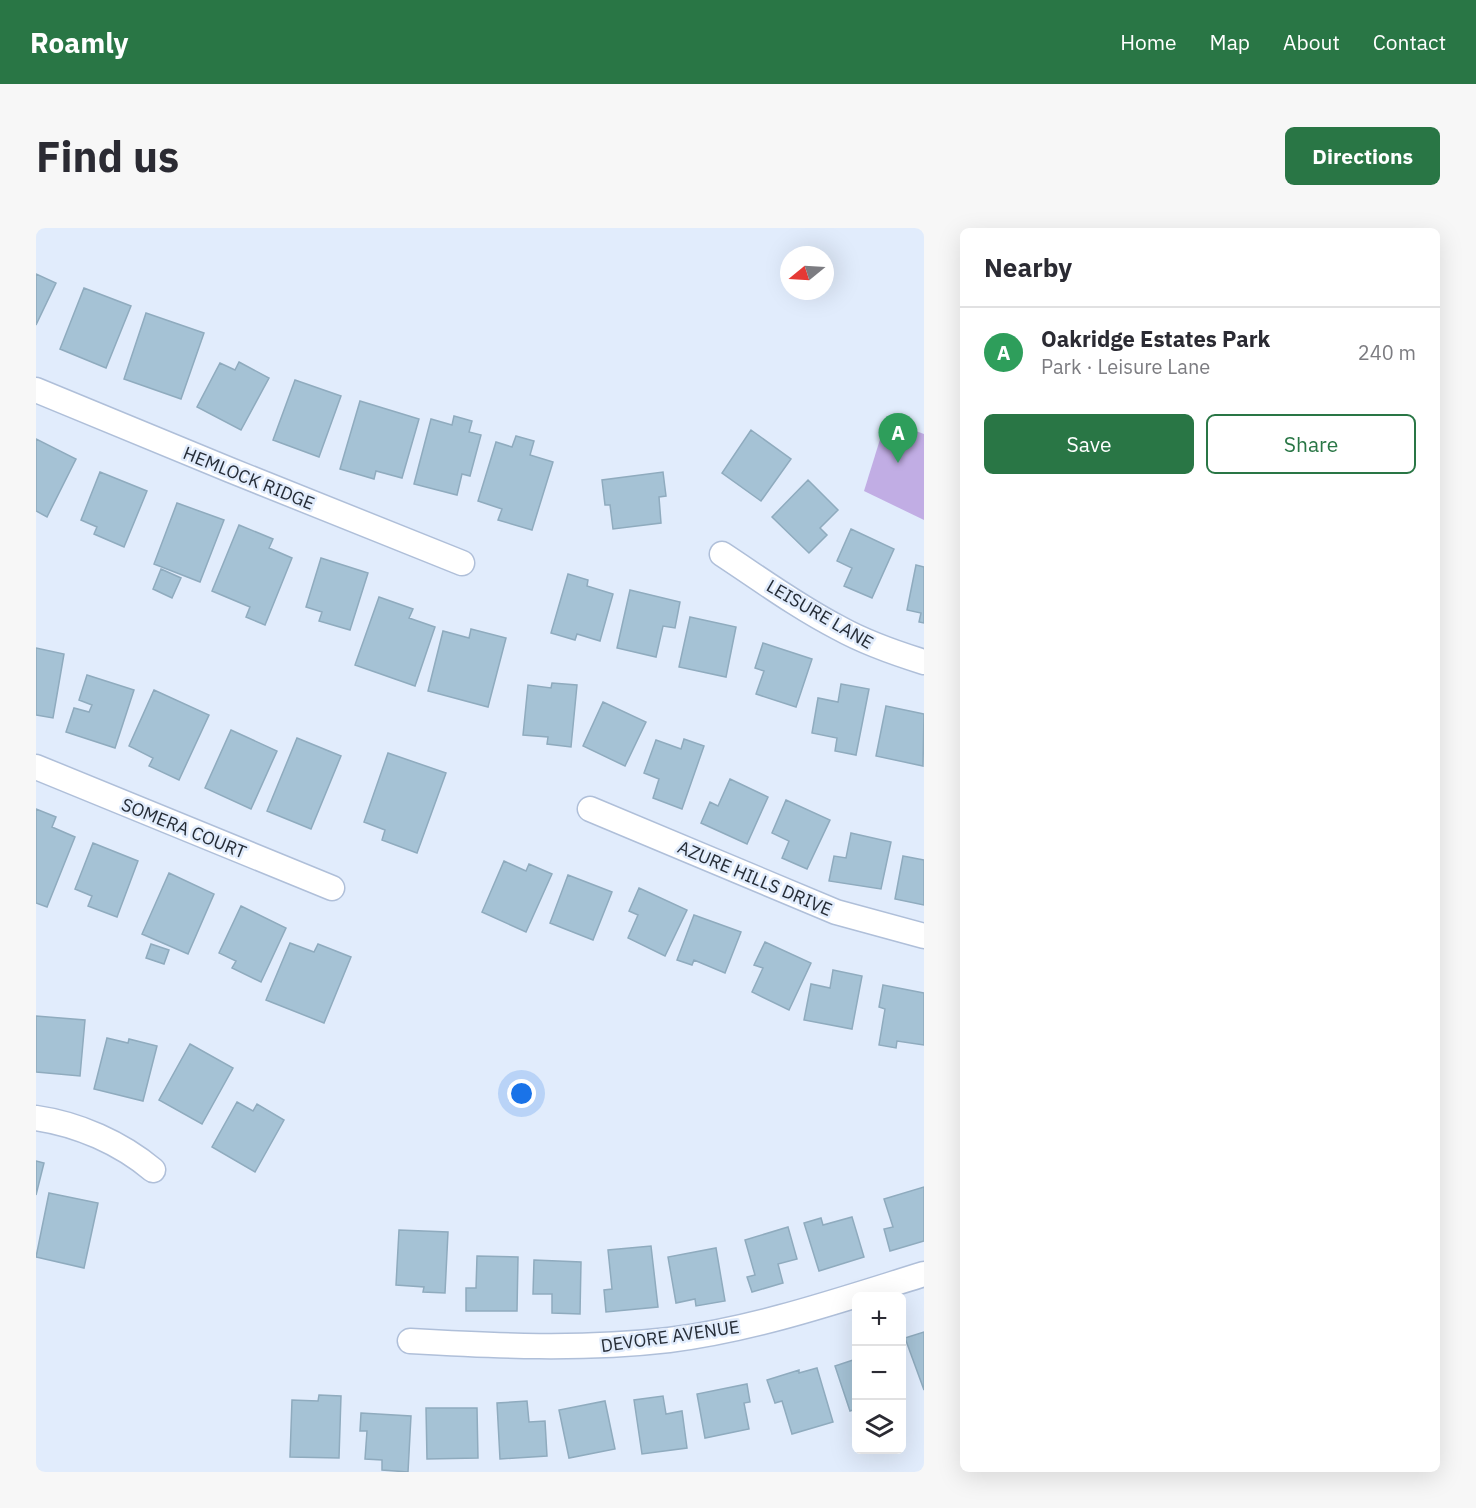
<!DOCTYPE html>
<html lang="en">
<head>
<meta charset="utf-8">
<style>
	body { margin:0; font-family:"IBM Plex Sans",sans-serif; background:#f7f7f7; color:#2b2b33 }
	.controls { position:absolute; right:18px; bottom:18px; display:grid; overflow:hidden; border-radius:9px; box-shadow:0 6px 24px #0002 }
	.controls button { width:54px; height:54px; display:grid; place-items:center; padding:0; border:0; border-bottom:2px solid #e1e1e2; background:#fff; color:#2b2b33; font:30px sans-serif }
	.compass { position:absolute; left:744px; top:18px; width:54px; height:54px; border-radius:50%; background:#fff; box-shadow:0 6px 24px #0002; rotate:252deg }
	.you { position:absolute; left:486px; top:866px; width:21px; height:21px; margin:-15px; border:4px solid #fff; border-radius:50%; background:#1a73e8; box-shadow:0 0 0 9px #1a73e833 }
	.badge { display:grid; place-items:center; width:39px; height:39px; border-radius:50%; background:#297645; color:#fff; font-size:20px; font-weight:700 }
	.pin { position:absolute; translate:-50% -50px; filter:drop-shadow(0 2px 3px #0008) }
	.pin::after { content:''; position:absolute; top:32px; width:21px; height:18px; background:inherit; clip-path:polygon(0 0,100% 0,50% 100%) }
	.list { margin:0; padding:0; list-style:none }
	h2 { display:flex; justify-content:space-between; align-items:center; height:78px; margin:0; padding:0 24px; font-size:26px }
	h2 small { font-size:20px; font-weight:400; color:#7c7c81 }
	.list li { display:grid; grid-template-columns:39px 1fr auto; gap:18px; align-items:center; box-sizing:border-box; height:90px; padding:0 24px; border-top:2px solid #e1e1e2 }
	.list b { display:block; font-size:22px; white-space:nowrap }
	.list p { margin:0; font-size:20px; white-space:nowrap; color:#7c7c81 }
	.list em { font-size:20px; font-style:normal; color:#7c7c81 }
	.actions { display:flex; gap:12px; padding:18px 24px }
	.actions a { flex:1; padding:14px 0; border:2px solid #297645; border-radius:9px; text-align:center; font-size:21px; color:#297645 }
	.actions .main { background:#297645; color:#fff }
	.icon { flex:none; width:33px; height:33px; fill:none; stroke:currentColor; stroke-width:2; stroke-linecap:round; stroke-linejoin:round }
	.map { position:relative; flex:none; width:888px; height:1244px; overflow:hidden; border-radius:9px }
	header { display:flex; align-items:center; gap:36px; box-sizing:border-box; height:84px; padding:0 30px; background:#297645; color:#fff }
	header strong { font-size:28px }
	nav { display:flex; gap:33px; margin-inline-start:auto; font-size:21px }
	.intro { display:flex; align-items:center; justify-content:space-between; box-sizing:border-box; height:144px; padding:0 36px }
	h1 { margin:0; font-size:42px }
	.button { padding:15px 27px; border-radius:9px; background:#297645; color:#fff; font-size:21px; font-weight:700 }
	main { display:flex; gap:36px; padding:0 36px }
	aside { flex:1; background:#fff; border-radius:9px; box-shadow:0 6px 24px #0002 }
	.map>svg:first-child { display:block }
	.green { fill:#c1ade4 }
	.building { fill:#a5c2d5; stroke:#8fabbe; stroke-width:1.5 }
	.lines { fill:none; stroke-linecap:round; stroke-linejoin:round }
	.minor-casing { stroke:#afbfd9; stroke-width:27 }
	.minor { stroke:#fff; stroke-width:24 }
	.labels { text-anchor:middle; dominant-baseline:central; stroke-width:5; stroke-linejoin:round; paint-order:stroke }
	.street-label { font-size:18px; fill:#252c36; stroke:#e1ecfc }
</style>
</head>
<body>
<header>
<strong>Roamly</strong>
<nav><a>Home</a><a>Map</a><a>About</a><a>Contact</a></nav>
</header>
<div class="intro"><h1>Find us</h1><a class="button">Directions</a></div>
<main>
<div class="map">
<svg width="888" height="1244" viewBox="0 0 888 1244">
	<rect width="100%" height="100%" fill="#e1ecfc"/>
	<path class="green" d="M850 192 888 206V292L828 263Z"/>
	<path class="building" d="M0 46 20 55 0 97Z
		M48 60 95 78 70 140 24 121Z
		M110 85 168 105 145 171 88 151Z
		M203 134 233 150 205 202 161 179 184 135 199 142Z
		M259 152 305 168 283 229 237 212Z
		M324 173 383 191 366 250 340 243 338 251 304 241Z
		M418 188 436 193 433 204 445 207 434 248 426 246 421 267 378 256 395 191 416 197Z
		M715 202 755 231 725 273 686 245Z
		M480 208 498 213 494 227 517 234 496 302 462 292 466 281 442 273 460 214 476 219Z
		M0 211 40 231 11 289 0 283Z
		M64 244 111 263 88 319 58 306 61 299 45 292Z
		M627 244 630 268 623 269 625 295 577 301 574 277H569L566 252Z
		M772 252 802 282 784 300 791 307 773 325 736 289Z
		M141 275 188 292 164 354 118 336Z
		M203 297 237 311 233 320 256 330 229 397 210 389 214 379 176 363Z
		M815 301 858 321 836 370 808 358 816 340 801 333Z
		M285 330 332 345 314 402 283 393 286 384 270 379Z
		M880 337 888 339V395L883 394 885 385 871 382Z
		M125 341 145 350 136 370 117 361Z
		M532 346 552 352 551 358 577 366 564 413 541 406 539 412 515 405Z
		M594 362 644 374 639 400 627 398 620 429 581 420Z
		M343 369 377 381 373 390 399 399 379 458 319 437Z
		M654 389 700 399 690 449 643 439Z
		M435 401 470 410 452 479 392 463 407 403 433 410Z
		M727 415 776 431 760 479 720 466 728 443 719 440Z
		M0 420 28 426 17 490 0 487Z
		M51 447 98 462 79 520 30 504 38 480 53 484 56 477 43 472Z
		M516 455 541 457 535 519 511 516 512 509 487 507 492 457 515 460Z
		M805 456 833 461 820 527 799 523 801 510 776 505 782 470 802 474Z
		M118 462 173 487 143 552 113 538 117 530 93 518Z
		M567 474 610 494 589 538 547 518Z
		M850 478 888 486 887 538 840 528Z
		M195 502 241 523 215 581 169 560Z
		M261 510 305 528 275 601 231 583Z
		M648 511 668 518 646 581 617 570 623 551 608 545 620 512 645 521Z
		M352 525 410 545 381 625 346 612 349 602 328 594Z
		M694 551 732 569 711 616 665 595 674 574 682 578Z
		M750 572 794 592 771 641 746 630 753 613 736 605Z
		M0 581 20 589 16 599 39 609 11 679 0 675Z
		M815 605 855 614 845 661 793 653 798 628 810 630Z
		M57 615 102 633 81 689 52 678 56 668 39 661Z
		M867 628 888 632V677L859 671Z
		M468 633 490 643 493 636 516 646 490 704 446 684Z
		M133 645 178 666 152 726 106 706Z
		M532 647 576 664 557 712 514 695Z
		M603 660 651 682 629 728 592 710 602 687 593 683Z
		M205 678 250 700 225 754 196 740 200 733 183 725Z
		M658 687 705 704 689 745 658 732 656 737 641 732Z
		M729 714 775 735 753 782 716 764 727 740 718 737Z
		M254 715 278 724 282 716 315 729 288 795 230 772Z
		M115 716 133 722 128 736 110 730Z
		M797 742 826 748 816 801 768 792 775 756 794 760Z
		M847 757 888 765V817L861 813 860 820 843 817 849 781 843 779Z
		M0 788 49 792 44 848 0 844Z
		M71 810 92 815 93 811 121 818 107 873 58 861Z
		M154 816 197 840 166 896 123 872Z
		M201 874 217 883 221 876 248 892 219 944 176 919Z
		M0 933 8 935 0 967Z
		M888 959V1013L854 1023 848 1001 857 999 848 971Z
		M13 965 62 975 48 1040 0 1029Z
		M816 989 828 1029 783 1043 768 995 785 990 787 997Z
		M752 999 761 1031 742 1036 747 1055 716 1064 711 1049 719 1047 709 1012Z
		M363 1002 412 1004 409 1065 387 1064 388 1059 360 1057Z
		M615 1018 622 1079 570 1084 568 1062 576 1061 572 1022Z
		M680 1020 689 1073 660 1078 659 1071 640 1075 632 1029Z
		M441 1028 482 1029 481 1083H430V1060H440Z
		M498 1032 545 1034 544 1086 516 1085V1066H497Z
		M888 1104V1162L869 1110Z
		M820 1131V1181L814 1183 799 1138Z
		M781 1140 797 1194 756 1206 746 1173 739 1175 731 1152 763 1142V1145Z
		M711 1156 714 1174 708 1175 713 1201 669 1210 661 1166Z
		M283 1167 305 1168 303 1230 254 1229 256 1172 282 1173Z
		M627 1168 630 1186 646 1183 651 1220 606 1226 598 1172Z
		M491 1173 493 1194 509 1193 511 1228 464 1231 461 1175Z
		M569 1173 579 1221 533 1230 523 1182Z
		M390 1180H441L442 1230 391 1231Z
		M325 1185 375 1188 372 1244 346 1242V1232L329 1231 331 1203H324Z"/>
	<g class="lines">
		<g class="minor-casing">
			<path id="minor" d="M0 162 194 242 426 335
				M686 326C724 351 762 379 803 400 830 415 859 425 888 434
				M0 539 296 660
				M554 581 800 684 888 708
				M0 890C42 896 85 915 117 942
				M374 1113C460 1118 546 1122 633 1112 720 1101 804 1072 888 1046"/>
		</g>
		<use href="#minor" class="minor"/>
	</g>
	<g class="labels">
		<g class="street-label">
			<text transform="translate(213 250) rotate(22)">HEMLOCK RIDGE</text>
			<text transform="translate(784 386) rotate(30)">LEISURE LANE</text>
			<text transform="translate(148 600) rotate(22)">SOMERA COURT</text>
			<text transform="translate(719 650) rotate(23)">AZURE HILLS DRIVE</text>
			<text transform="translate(634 1108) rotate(-8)">DEVORE AVENUE</text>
		</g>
	</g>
</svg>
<div class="controls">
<button>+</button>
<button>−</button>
<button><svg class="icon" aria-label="layers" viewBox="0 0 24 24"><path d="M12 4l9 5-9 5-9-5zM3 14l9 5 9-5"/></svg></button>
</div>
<svg class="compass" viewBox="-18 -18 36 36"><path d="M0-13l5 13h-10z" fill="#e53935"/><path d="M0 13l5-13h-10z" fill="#7c7c81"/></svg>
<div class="you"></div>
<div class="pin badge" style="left:862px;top:235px;background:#2e9e5b">A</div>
</div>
<aside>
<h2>Nearby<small></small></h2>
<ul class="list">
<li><span class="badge" style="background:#2e9e5b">A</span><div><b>Oakridge Estates Park</b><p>Park · Leisure Lane</p></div><em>240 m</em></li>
</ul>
<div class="actions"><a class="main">Save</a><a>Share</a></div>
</aside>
</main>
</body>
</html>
